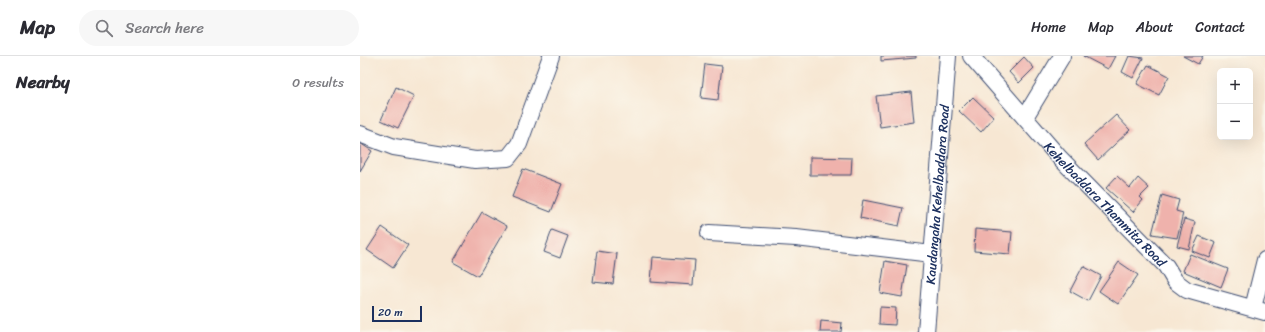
<!DOCTYPE html>
<html lang="en">
<head>
<meta charset="utf-8">
<style>
	body { margin:0; font-family:Sriracha,sans-serif; background:#f7f7f7; color:#2b2b33 }
	.controls { position:absolute; right:12px; top:12px; display:grid; overflow:hidden; border-radius:6px; box-shadow:0 4px 16px #0002 }
	.controls button { width:36px; height:36px; display:grid; place-items:center; padding:0; border:0; border-bottom:1px solid #e1e1e2; background:#fff; color:#2b2b33; font:20px sans-serif }
	.scale { position:absolute; left:12px; bottom:10px; width:50px; box-sizing:border-box; padding-left:4px; border:2px solid #1b2f5e; border-top:0; font-size:11px; line-height:14px; white-space:nowrap; color:#1b2f5e; -webkit-text-stroke:3px #fbf7ec; paint-order:stroke }
	.list { margin:0; padding:0; list-style:none }
	h2 { display:flex; justify-content:space-between; align-items:center; height:52px; margin:0; padding:0 16px; font-size:17px }
	h2 small { font-size:13px; font-weight:400; color:#7c7c81 }
	.icon { flex:none; width:22px; height:22px; fill:none; stroke:currentColor; stroke-width:2; stroke-linecap:round; stroke-linejoin:round }
	.map { position:relative; flex:none; width:905px; height:276px; overflow:hidden }
	header { display:flex; align-items:center; gap:24px; box-sizing:border-box; height:56px; padding:0 20px; background:#fff; border-bottom:1px solid #e1e1e2 }
	header strong { font-size:19px }
	nav { display:flex; gap:22px; margin-inline-start:auto; font-size:14px }
	.search { width:280px; height:36px; background:#f7f7f7; display:flex; align-items:center; gap:10px; box-sizing:border-box; padding:0 14px; border-radius:22px; color:#7c7c81; font-size:15px }
	main { display:flex }
	aside { flex:1; background:#fff }
	.map>svg:first-child { display:block }
	.building { fill:#efb2ac }
	.lines { fill:none; stroke-linecap:round; stroke-linejoin:round }
	.minor-casing { stroke:#3c4b70; stroke-width:18 }
	.minor { stroke:#fff; stroke-width:16 }
	.labels { text-anchor:middle; dominant-baseline:central; stroke-width:3.5; stroke-linejoin:round; paint-order:stroke }
	.street-label { font-size:13px; fill:#1b2f5e; stroke:#fbf7ec }
</style>
</head>
<body>
<header>
<strong>Map</strong>
<div class="search"><svg class="icon" aria-label="search" viewBox="0 0 24 24"><circle cx="10" cy="10" r="6"/><path d="M15 15l6 6"/></svg>Search here</div>
<nav><a>Home</a><a>Map</a><a>About</a><a>Contact</a></nav>
</header>
<main>
<aside>
<h2>Nearby<small>0 results</small></h2>
<ul class="list">
</ul>
</aside>
<div class="map">
<svg width="905" height="276" viewBox="0 0 905 276">
	<rect width="100%" height="100%" fill="#fbf7ec"/>
	<filter id="ink" filterUnits="userSpaceOnUse"><feTurbulence type="fractalNoise" baseFrequency=".025" numOctaves="2"/><feDisplacementMap in="SourceGraphic" scale="8" xChannelSelector="R" yChannelSelector="G"/><feConvolveMatrix kernelMatrix="1 2 1 2 8 2 1 2 1" color-interpolation-filters="sRGB"/></filter>
	<filter id="wash" filterUnits="userSpaceOnUse"><feTurbulence type="fractalNoise" baseFrequency=".012" numOctaves="4" result="noise"/><feDisplacementMap in="SourceGraphic" scale="16" xChannelSelector="R" yChannelSelector="G"/><feGaussianBlur stdDeviation="0.9" result="paint"/><feColorMatrix in="noise" values="0 0 0 0 0 0 0 0 0 0 0 0 0 0 0 0 0 1.4 0 .05"/><feComposite in="paint" operator="in"/></filter>
	<g filter="url(#wash)">
		<rect width="100%" height="100%" fill="#f7e7d3"/>
		<g id="blocks">
			<path class="building" d="M521 0H556V2L521 5Z
				M723 0H755L748 13Z
				M769 0 783 2 773 22 762 16Z
				M823 0H843L838 8Z
				M664 1 674 12 659 27 649 16Z
				M345 8 362 10 358 44 341 42Z
				M788 9 809 20 799 39 777 28Z
				M36 31 54 40 38 72 21 64Z
				M551 36 554 66 520 71 516 40Z
				M613 41 634 61 621 76 599 55Z
				M756 59 770 74 738 104 724 88Z
				M0 87 12 95 0 115Z
				M450 101 492 102 491 119H450Z
				M163 113 202 128 191 156 152 141Z
				M757 120 770 132 778 122 789 132 780 141 783 144 773 156 746 132Z
				M802 139 819 144 816 155 823 157 817 182 792 178Z
				M503 144 543 152 539 170 500 162Z
				M122 156 147 170 118 220 93 206Z
				M824 163 835 166 829 193 817 190Z
				M22 171 48 189 33 212 7 194Z
				M615 173 652 176 650 198 614 195Z
				M192 174 208 180 200 202 184 196Z
				M839 180 856 187 850 202 832 195Z
				M237 195 257 198 253 228 233 226Z
				M830 198 868 213 861 231 823 215Z
				M293 201 335 204 333 229 291 226Z
				M525 205 547 209 542 241 520 237Z
				M759 206 778 219 758 248 739 235Z
				M723 210 741 220 728 245 710 235Z
				M520 251 536 252 535 269 519 268Z
				M461 265 482 267 481 276H460Z"/>
		</g>
	</g>
	<g filter="url(#ink)">
		<use href="#blocks" fill-opacity="0" stroke="#3c4b70" stroke-width="1"/>
		<g class="lines">
			<g class="minor-casing">
				<g id="minor">
					<path id="s1" d="M611 0 698 100 806 210 815 225 827 234 905 256"/>
					<path d="M665 61 702 0"/>
					<path d="M0 78 34 91 115 104 148 102 159 88 191 0"/>
					<path d="M349 177 436 182 572 198"/>
					<path d="M893 252 905 204"/>
					<path id="s2" d="M566 276 588 0"/>
				</g>
			</g>
			<use href="#minor" class="minor"/>
		</g>
	</g>
	<g class="labels">
		<g class="street-label">
			<text stroke="none"><textPath href="#s2" startOffset="138">Kaudangaha Kehelbaddara Road</textPath></text>
			<text stroke="none"><textPath href="#s1" startOffset="200">Kehelbaddara Thammita Road</textPath></text>
		</g>
	</g>
</svg>
<div class="controls">
<button>+</button>
<button>−</button>
</div>
<div class="scale">20 m</div>
</div>
</main>
</body>
</html>
